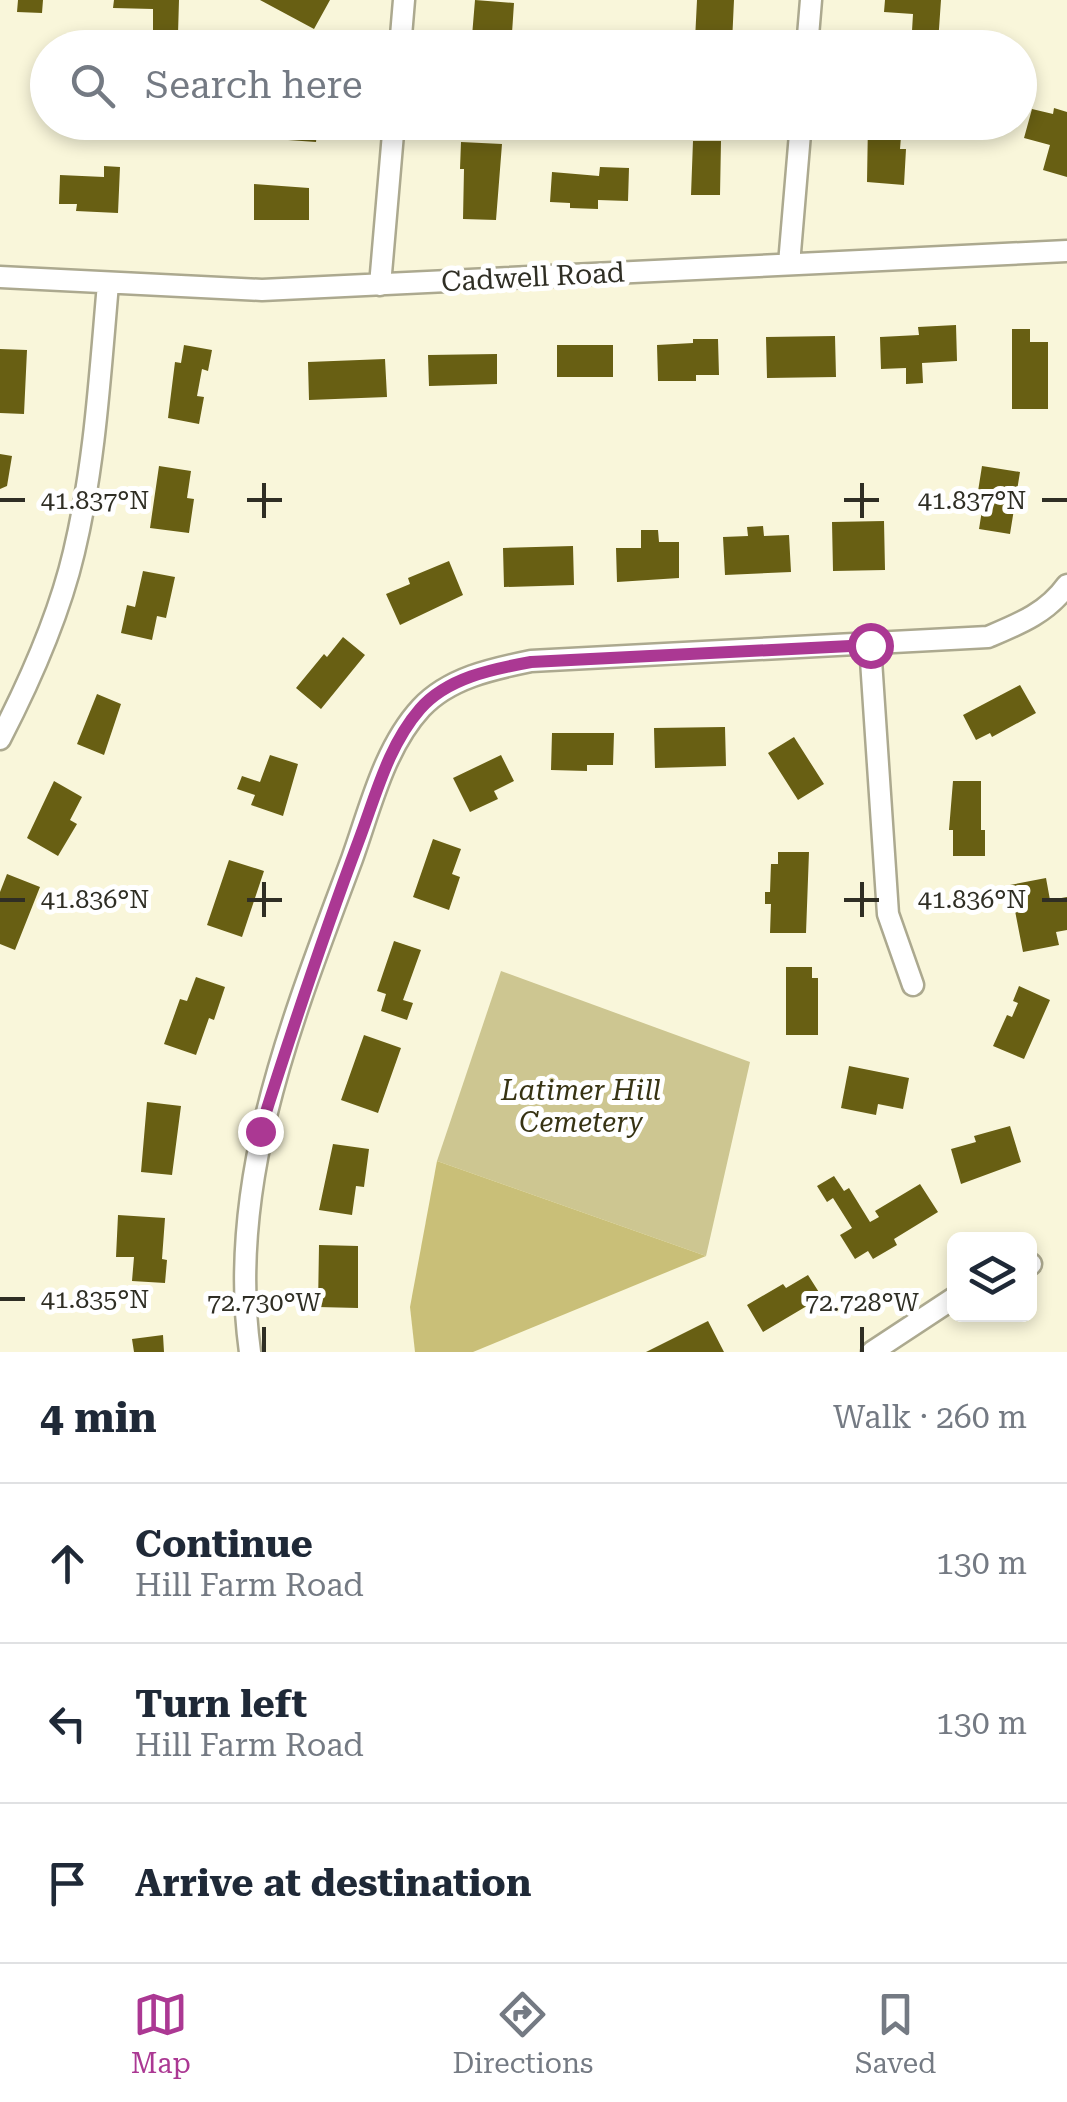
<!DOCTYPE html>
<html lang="en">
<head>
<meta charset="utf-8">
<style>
	body { margin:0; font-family:"Roboto Serif",serif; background:#f2f2f3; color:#1f2937 }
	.controls { position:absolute; right:30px; bottom:30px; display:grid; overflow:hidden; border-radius:15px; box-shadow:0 5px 15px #0003 }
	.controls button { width:90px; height:90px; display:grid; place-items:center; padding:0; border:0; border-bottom:2px solid #e0e1e3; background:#fff; color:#1f2937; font:50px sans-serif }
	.stop { position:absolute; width:30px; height:30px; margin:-22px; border:8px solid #ab3893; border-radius:50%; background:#fff }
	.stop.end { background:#ab3893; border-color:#fff; box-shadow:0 2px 10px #0008 }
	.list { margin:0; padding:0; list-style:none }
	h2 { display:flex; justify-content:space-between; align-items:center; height:130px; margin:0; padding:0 40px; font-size:42px }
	h2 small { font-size:32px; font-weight:400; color:#747a83 }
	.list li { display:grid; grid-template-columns:65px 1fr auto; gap:30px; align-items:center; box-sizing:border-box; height:160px; padding:0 40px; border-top:2px solid #e0e1e3 }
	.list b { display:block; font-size:38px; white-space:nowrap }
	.list p { margin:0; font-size:32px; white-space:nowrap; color:#747a83 }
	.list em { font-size:32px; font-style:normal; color:#747a83 }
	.icon { flex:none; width:55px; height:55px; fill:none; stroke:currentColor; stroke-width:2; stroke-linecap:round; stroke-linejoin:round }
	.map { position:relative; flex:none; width:1067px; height:1352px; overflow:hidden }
	.search { position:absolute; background:#fff; box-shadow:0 5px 15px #0003; left:30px; right:30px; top:30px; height:110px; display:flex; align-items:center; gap:25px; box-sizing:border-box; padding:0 35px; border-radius:55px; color:#747a83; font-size:38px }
	.sheet { height:610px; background:#fff }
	nav { display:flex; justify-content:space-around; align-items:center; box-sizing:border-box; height:140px; border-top:2px solid #e0e1e3; background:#fff; font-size:28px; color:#747a83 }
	nav a { display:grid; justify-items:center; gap:5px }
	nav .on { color:#ab3893 }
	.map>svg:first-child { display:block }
	.green { fill:#cdc691 }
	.forest { fill:#c9bf78 }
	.building { fill:#685f13 }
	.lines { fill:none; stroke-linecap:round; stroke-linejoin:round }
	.street-casing { stroke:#aca98f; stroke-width:25 }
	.street { stroke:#fff; stroke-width:20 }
	.route { stroke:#ab3893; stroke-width:12 }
	.ticks { fill:none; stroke:#2f2e24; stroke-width:4 }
	.labels { text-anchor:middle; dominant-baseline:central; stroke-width:10; stroke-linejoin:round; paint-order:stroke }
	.street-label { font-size:28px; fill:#2f2e24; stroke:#fff }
	.park-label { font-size:28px; font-style:italic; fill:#373313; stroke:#fff }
	.ticks-label { font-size:25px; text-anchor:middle; fill:#2f2e24; stroke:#fff; stroke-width:10; stroke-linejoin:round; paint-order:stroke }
</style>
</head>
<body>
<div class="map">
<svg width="1067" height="1352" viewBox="0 0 1067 1352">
	<rect width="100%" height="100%" fill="#f9f6da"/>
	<path class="green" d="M501 971 750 1062 706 1256 437 1161Z"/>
	<path class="forest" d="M437 1161 706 1256 473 1352H415L410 1307Z"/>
	<path class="building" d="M18 0H43L42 13 17 12Z
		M114 0H179L178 34 153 33V9L113 8Z
		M260 0H330L314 29Z
		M475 0 514 3 511 48H471Z
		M697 0H734L732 43 728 42 727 48H698L695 40Z
		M885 0H941L938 43H942V48H911L913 14 884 12Z
		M1054 108 1067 112V177L1043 170 1050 145 1024 138 1032 109 1053 114Z
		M289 122H318L316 142 288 140Z
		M868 122 902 124 900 149H906L904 185 867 182Z
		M693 141H721L720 195H691Z
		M461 142 502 144 496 220 463 219 464 169H460Z
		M104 166 120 167 118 213 76 211 77 204H59L60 175 104 177Z
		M600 167 629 168 628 201 598 200V209L570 208V203L550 202 552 172 599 176Z
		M254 184 309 188V220H254Z
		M956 325 957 361 922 363 923 383 906 384V368L881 369 880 337 919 335 918 327Z
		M1012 329H1030V342H1048V409H1012Z
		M835 336 836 377 767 378 766 337Z
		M693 339H718L719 375H696V381H658L657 345 693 343Z
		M184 345 212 350 208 371 202 369 197 396 204 397 199 424 168 418 175 362 181 363Z
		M557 345H613V377H557Z
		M0 349 27 350 24 414 0 413Z
		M497 354V384L429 386 428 355Z
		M385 359 387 397 309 400 308 362Z
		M0 454 12 456 7 486 0 489Z
		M159 466 191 471 187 498 194 499 189 533 150 528Z
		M982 466 1020 472 1010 534 979 529 983 504H976Z
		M884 521 885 570 833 571 832 522Z
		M763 526 764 536 789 535 791 572 725 575 723 537 748 536 747 527Z
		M641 530H658L659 542H679V578L617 582 616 548H641Z
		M573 546 574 585 504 587 503 548Z
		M449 561 463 595 400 625 386 594 410 584 408 578Z
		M143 571 175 577 166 618 157 616 152 640 121 633 127 605 135 607Z
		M343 637 365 655 321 709 296 688 324 654 327 657Z
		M1020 685 1036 713 992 737 990 733 976 740 963 715Z
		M97 694 121 704 104 755 77 744Z
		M725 727 726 766 655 768 654 728Z
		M552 733H614L613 765H587V771L551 770Z
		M794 737 824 784 798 800 768 753Z
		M270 755 298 764 283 816 251 805 255 795 237 789 242 776 260 782Z
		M501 755 514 781 494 791 498 799 470 812 453 778Z
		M54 781 82 797 70 820 77 824 58 856 27 838Z
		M953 781H981V830H985V856H953V830H949Z
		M433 839 461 849 452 874 460 877 449 910 413 897Z
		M778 852H809L806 933H770L771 904H765V892H770L771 864H778Z
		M229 860 264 871 242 937 207 925Z
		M7 874 40 887 15 950 0 944V892Z
		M1046 878 1050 900 1067 897V930L1056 932 1059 945 1023 952 1010 885Z
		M394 941 421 950 403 1000 413 1003 407 1020 381 1011 386 994 377 991Z
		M786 967H812V978H818V1035H786Z
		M196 977 225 987 214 1020 209 1018 196 1055 164 1044 180 999 187 1001Z
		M1019 986 1050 1000 1024 1059 993 1046 1007 1015 1012 1017 1018 1003 1013 1001Z
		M364 1035 401 1048 378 1113 341 1100Z
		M849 1066 909 1078 903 1109 878 1104 876 1115 841 1108Z
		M147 1102 181 1106 172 1175 141 1172Z
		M1010 1126 1021 1162 961 1184 951 1149 976 1142 974 1136Z
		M333 1144 369 1149 364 1187 356 1186 352 1215 319 1210Z
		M834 1176 844 1191 849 1188 870 1222 879 1217 875 1211 920 1184 938 1212 894 1239 897 1245 873 1259 868 1251 855 1259 840 1235 852 1228 833 1198 827 1202 817 1186Z
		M118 1215 165 1218 162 1259 167 1260 165 1283 132 1281 134 1257H116Z
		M319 1245 358 1246V1308L318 1307Z
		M808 1275 822 1297 763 1332 747 1305 783 1284 786 1288Z
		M708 1321 724 1352H646Z
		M163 1335 164 1352H134L132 1339Z"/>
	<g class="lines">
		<g class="street-casing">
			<path id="street" d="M400 48 404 0
				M807 48 811 0
				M789 264 801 122
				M0 277 262 290 1067 251
				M380 285 394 122
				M870 645 888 914 913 985
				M0 739C30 681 59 616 74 552 95 464 100 374 108 284
				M1030 1265 1031 1264
				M250 1352C226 1181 293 1017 352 859 370 809 384 748 421 708 449 678 492 669 531 661L988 637C1019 624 1047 613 1067 585
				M872 1352 954 1298"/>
		</g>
		<use href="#street" class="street"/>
	</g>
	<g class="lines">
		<path class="route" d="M260 1131C291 1033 323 936 359 840 376 795 388 746 420 709 447 678 492 669 531 662L870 645"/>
	</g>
	<path class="ticks" d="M264 483V518M862 483V518M0 500H25M247 500H282M844 500H879M1042 500H1067M264 882V917M862 882V917M0 900H25M247 900H282M844 900H879M1042 900H1067M0 1299H25M264 1327V1352M862 1327V1352"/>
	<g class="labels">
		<g class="street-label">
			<text transform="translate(533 277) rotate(-3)">Cadwell Road</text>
		</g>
		<g class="park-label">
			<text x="581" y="1090">Latimer Hill<tspan x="581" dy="32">Cemetery</tspan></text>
		</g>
	</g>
	<g class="ticks-label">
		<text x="95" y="509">41.837°N</text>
		<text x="972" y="509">41.837°N</text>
		<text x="95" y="908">41.836°N</text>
		<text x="972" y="908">41.836°N</text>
		<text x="95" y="1308">41.835°N</text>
		<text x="264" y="1311">72.730°W</text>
		<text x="862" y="1311">72.728°W</text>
	</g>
</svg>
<div class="controls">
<button><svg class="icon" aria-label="layers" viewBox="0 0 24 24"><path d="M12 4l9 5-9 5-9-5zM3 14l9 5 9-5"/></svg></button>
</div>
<div class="stop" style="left:870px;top:645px"></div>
<div class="stop end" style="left:260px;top:1131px"></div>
<div class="search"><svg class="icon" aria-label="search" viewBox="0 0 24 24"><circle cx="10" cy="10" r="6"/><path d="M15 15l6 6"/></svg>Search here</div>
</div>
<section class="sheet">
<h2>4 min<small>Walk · 260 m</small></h2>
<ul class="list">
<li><svg class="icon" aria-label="ahead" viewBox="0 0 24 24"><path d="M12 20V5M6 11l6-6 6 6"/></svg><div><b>Continue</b><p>Hill Farm Road</p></div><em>130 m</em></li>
<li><svg class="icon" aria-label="left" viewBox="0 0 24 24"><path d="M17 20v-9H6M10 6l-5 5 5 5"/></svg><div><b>Turn left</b><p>Hill Farm Road</p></div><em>130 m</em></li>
<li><svg class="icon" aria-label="arrive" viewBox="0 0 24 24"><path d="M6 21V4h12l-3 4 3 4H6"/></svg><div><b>Arrive at destination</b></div></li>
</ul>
</section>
<nav>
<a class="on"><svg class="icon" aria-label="map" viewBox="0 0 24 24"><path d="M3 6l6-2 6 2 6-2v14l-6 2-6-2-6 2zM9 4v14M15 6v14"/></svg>Map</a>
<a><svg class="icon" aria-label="directions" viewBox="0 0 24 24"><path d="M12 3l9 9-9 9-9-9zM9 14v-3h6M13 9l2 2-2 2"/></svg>Directions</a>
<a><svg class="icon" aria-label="saved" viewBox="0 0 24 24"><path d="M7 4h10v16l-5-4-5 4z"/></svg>Saved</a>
</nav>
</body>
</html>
